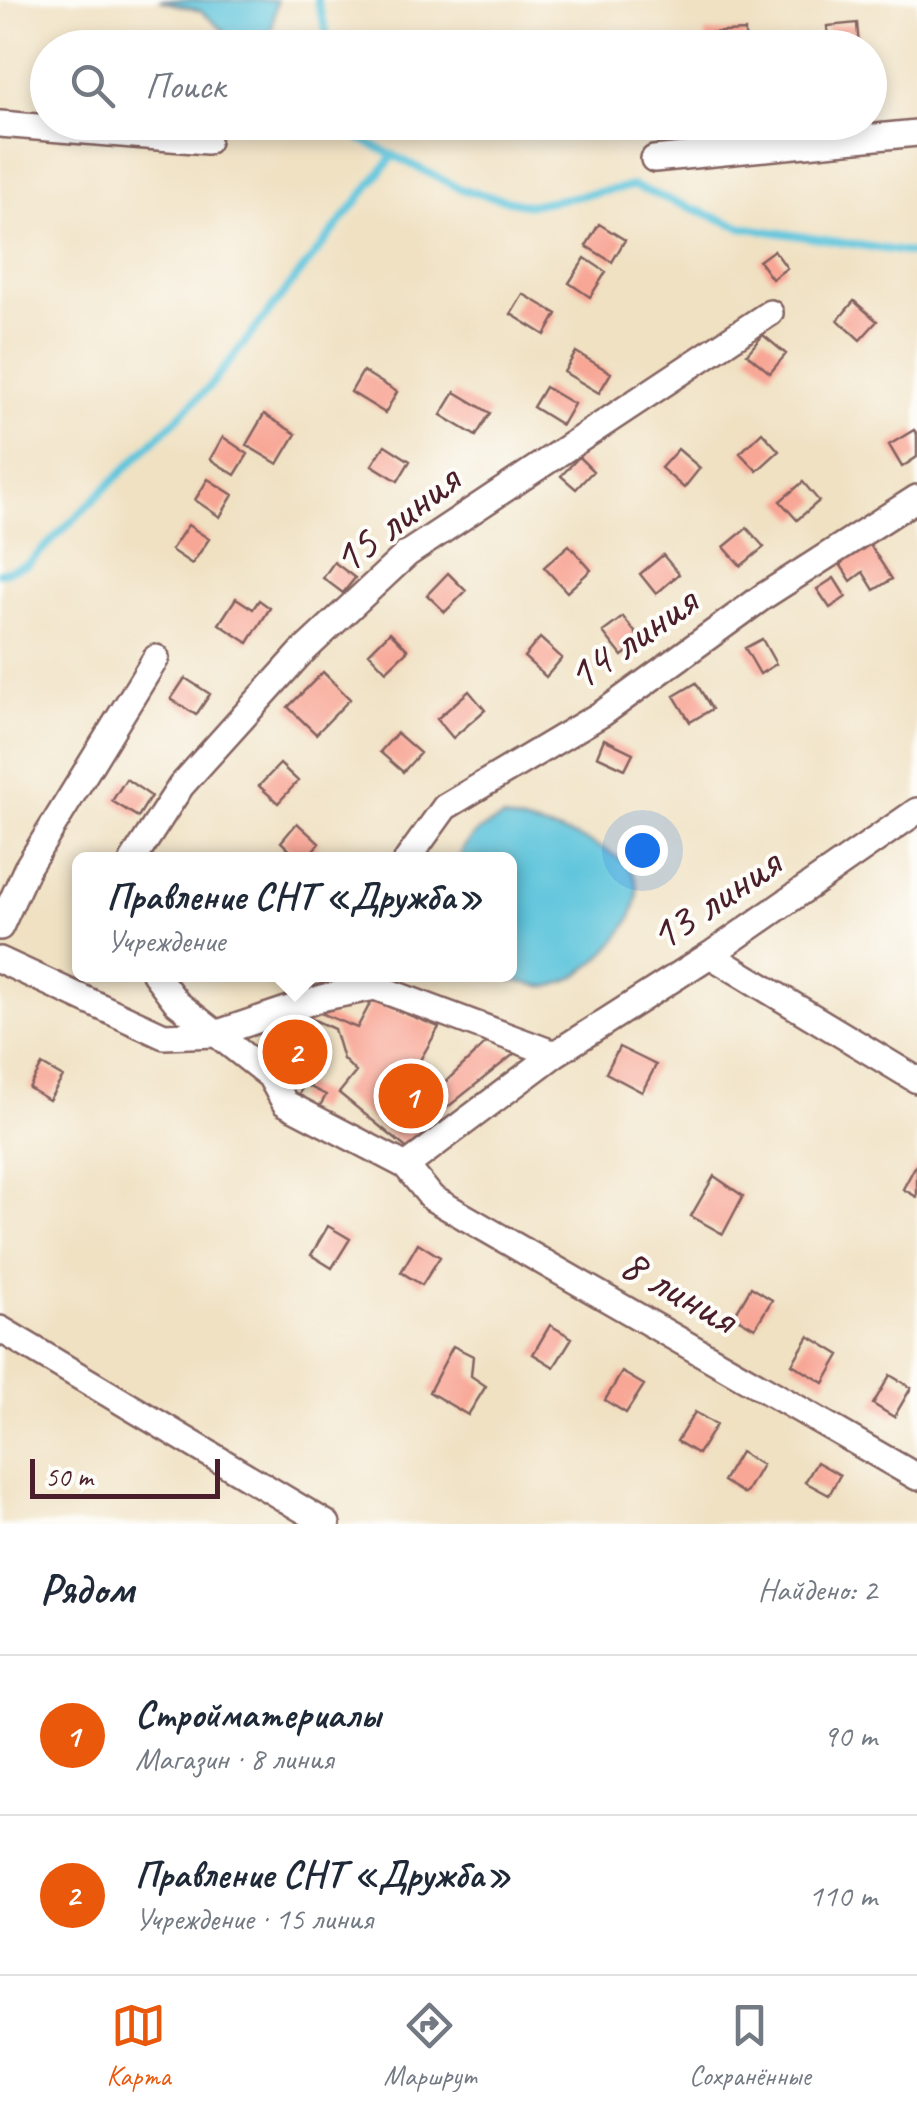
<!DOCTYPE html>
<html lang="ru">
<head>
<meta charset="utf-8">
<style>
	body { margin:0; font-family:Caveat,sans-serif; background:#f6f6f7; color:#1f2937 }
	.scale { position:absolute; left:30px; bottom:25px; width:190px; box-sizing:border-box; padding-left:10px; border:5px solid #4a1f2b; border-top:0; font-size:28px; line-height:35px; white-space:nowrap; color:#4a1f2b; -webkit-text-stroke:8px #fdfcf7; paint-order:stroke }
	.you { position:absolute; left:642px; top:850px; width:35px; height:35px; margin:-25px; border:8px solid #fff; border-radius:50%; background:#1a73e8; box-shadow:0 0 0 15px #1a73e833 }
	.badge { display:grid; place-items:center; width:65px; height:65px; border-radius:50%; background:#ea580c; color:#fff; font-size:32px; font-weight:700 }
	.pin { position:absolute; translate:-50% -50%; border:5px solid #fff; box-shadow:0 2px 10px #0006 }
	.popup { position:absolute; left:72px; top:852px; width:445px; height:130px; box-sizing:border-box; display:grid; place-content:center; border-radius:15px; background:#fff; filter:drop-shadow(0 2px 8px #0005); font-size:32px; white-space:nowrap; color:#747a83 }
	.popup b { font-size:38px; color:#1f2937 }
	.popup::after { content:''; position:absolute; left:50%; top:100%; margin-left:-20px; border:20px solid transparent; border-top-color:#fff }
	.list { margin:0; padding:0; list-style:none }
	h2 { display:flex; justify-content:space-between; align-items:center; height:130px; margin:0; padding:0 40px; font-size:42px }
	h2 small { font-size:32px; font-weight:400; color:#747a83 }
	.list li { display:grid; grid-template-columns:65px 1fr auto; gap:30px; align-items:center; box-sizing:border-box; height:160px; padding:0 40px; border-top:2px solid #e0e1e3 }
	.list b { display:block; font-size:38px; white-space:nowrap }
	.list p { margin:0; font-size:32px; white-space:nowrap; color:#747a83 }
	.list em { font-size:32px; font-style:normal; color:#747a83 }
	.icon { flex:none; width:55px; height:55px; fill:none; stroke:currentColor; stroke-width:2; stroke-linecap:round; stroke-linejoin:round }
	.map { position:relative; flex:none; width:917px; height:1524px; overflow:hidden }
	.search { position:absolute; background:#fff; box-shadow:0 5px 15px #0003; left:30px; right:30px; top:30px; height:110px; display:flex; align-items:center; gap:25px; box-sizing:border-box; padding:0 35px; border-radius:55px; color:#747a83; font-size:38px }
	.sheet { height:450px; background:#fff }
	nav { display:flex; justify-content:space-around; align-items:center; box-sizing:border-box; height:140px; border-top:2px solid #e0e1e3; background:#fff; font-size:28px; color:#747a83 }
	nav a { display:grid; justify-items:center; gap:5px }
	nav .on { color:#ea580c }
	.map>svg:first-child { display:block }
	.water { fill:#5fc5dc; stroke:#547284; stroke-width:2.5 }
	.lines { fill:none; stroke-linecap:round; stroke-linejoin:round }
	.stream { stroke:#5fc5dc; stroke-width:8 }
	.building { fill:#f8a695 }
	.minor-casing { stroke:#846360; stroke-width:30 }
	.minor { stroke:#fff; stroke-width:25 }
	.labels { text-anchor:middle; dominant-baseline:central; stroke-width:8; stroke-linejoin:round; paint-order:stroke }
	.street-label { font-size:48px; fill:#4a1f2b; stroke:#fdfcf7 }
</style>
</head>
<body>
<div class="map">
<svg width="917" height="1524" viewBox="0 0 917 1524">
	<rect width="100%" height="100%" fill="#fdfcf7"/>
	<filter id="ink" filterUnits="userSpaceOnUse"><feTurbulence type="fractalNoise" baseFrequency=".01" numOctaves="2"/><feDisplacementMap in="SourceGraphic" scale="20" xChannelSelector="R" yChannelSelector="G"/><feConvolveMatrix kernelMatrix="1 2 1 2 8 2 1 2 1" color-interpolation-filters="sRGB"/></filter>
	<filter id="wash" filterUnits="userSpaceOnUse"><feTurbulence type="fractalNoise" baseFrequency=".0048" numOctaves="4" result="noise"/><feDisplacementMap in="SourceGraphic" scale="40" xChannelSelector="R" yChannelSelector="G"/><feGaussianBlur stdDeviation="2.25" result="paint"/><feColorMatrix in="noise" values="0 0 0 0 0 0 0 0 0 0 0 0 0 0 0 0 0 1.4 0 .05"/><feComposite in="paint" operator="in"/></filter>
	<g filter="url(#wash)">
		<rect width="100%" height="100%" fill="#f0e1c3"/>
		<path class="water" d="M159 0H277L272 29 241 46 201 11Z
			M503 818C539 826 609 840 631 871 658 911 589 980 551 986 538 988 518 981 505 978L500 975 510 974V860L459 859C466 836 482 828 503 818Z"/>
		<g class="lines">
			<path class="stream" d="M317 0 331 48
				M354 122 358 138 463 190 528 205 633 186 741 227 917 254
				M0 573 28 564 210 386 394 155"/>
		</g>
		<g id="blocks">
			<path class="building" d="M857 23 859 48H829L827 26Z
				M745 31V48H706L705 33Z
				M599 224 625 240 612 262 586 246Z
				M774 250 787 268 772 279 759 261Z
				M585 258 606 272 590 297 569 283Z
				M523 294 557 314 545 335 511 314Z
				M854 301 877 321 860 340 838 320Z
				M763 335 786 354 770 373 747 354Z
				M576 352 611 373 599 393 564 372Z
				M363 371 397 392 385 413 351 392Z
				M545 387 574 404 562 425 533 407Z
				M455 392 490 413 476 436 441 415Z
				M264 414 296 434 278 464 246 445Z
				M914 430 917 434V457L902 467 889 445Z
				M762 432 779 451 757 471 740 453Z
				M223 437 248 454 235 475 210 459Z
				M385 445 410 461 398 481 372 465Z
				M678 449 700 468 684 488 661 468Z
				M579 457 593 471 576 489 561 476Z
				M208 479 233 495 220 517 195 500Z
				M803 482 819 501 797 520 780 501Z
				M188 525 209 539 192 564 171 550Z
				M747 528 764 547 741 566 724 547Z
				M868 542 892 579 874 590 863 572 851 581 838 561Z
				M569 545 591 570 567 592 544 567Z
				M663 555 679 574 656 594 640 574Z
				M334 562 355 578 343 593 323 578Z
				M448 573 466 591 445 612 427 595Z
				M834 578 846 597 830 608 817 589Z
				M236 598 253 609 259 600 270 608 248 643 219 624Z
				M623 617 642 641 622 656 603 632Z
				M390 632 408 650 386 671 369 653Z
				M540 638 562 658 546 677 524 657Z
				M762 639 776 664 760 674 745 648Z
				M323 672 350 699 316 734 288 707Z
				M185 678 210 694 196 715 171 699Z
				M696 683 712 709 690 722 674 696Z
				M469 691 485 710 453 738 437 719Z
				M397 733 420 753 403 772 380 752Z
				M604 739 633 753 625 769 597 756Z
				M280 764 298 781 278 803 259 786Z
				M126 779 151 796 138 817 112 801Z
				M297 823 319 843 305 860H300L281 842Z
				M372 1000 439 1027 411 1076 433 1094 488 1041 514 1054 424 1126 428 1130 410 1151 339 1093 356 1072 343 1059 334 1029 312 1019 305 1034 293 1029 304 1006 357 1028Z
				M295 1032 313 1041 300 1070 281 1062Z
				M619 1047 656 1065 642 1092 606 1073Z
				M42 1065 63 1077 49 1100 29 1088Z
				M304 1084 326 1095 317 1111 296 1100Z
				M917 1163V1197L903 1189Z
				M714 1176 743 1196 723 1234 691 1216Z
				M328 1226 350 1239 332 1268 311 1255Z
				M418 1243 440 1257 422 1285 401 1272Z
				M751 1287 772 1300 755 1328 734 1316Z
				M550 1325 572 1338 554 1367 533 1354Z
				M809 1336 840 1355 824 1383 792 1364Z
				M453 1346 473 1356 471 1376 486 1386 468 1415 429 1392Z
				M622 1372 644 1385 626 1413 605 1400Z
				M890 1375 911 1388 894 1417 873 1404Z
				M695 1412 716 1425 698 1454 677 1441Z
				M740 1452 762 1465 745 1494 723 1481Z
				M817 1462 840 1475 829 1495 805 1482Z"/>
		</g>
	</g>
	<g filter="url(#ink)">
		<use href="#blocks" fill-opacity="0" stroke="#846360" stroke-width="2.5"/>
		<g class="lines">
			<g class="minor-casing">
				<path id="minor" d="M0 124 207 141
					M654 159 917 133
					M133 860 181 786 299 655 407 554 770 313
					M407 860 445 807 603 713 764 596 917 498
					M0 927 27 868 156 658
					M710 955 917 1080
					M0 960 164 1036 215 1034 325 997 375 987 555 1054
					M155 974 177 1003 270 1076 285 1103 406 1166 432 1198 917 1477
					M406 1166 555 1054 710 955 917 811
					M0 1329 327 1524"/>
			</g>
			<use href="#minor" class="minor"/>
		</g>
	</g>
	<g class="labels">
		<g class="street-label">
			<text transform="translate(395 519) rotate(-38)">15 линия</text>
			<text transform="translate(631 638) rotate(-35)">14 линия</text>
			<text transform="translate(714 899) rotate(-34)">13 линия</text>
			<text transform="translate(679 1290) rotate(30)">8 линия</text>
		</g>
	</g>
</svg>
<div class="scale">50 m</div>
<div class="you"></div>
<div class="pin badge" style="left:411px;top:1096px">1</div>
<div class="pin badge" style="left:295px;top:1052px">2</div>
<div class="popup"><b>Правление СНТ «Дружба»</b>Учреждение</div>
<div class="search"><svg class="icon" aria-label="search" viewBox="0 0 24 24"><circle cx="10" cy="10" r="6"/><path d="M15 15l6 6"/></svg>Поиск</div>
</div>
<section class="sheet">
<h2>Рядом<small>Найдено: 2</small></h2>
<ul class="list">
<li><span class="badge">1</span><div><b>Стройматериалы</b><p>Магазин · 8 линия</p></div><em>90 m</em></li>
<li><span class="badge">2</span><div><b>Правление СНТ «Дружба»</b><p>Учреждение · 15 линия</p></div><em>110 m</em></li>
</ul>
</section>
<nav>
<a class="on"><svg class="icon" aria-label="map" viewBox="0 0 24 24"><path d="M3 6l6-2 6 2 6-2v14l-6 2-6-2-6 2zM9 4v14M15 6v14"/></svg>Карта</a>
<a><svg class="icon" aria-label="directions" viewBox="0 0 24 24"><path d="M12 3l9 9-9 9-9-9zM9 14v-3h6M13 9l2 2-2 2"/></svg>Маршрут</a>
<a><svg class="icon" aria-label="saved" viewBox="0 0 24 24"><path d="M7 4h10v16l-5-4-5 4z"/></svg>Сохранённые</a>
</nav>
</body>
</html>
